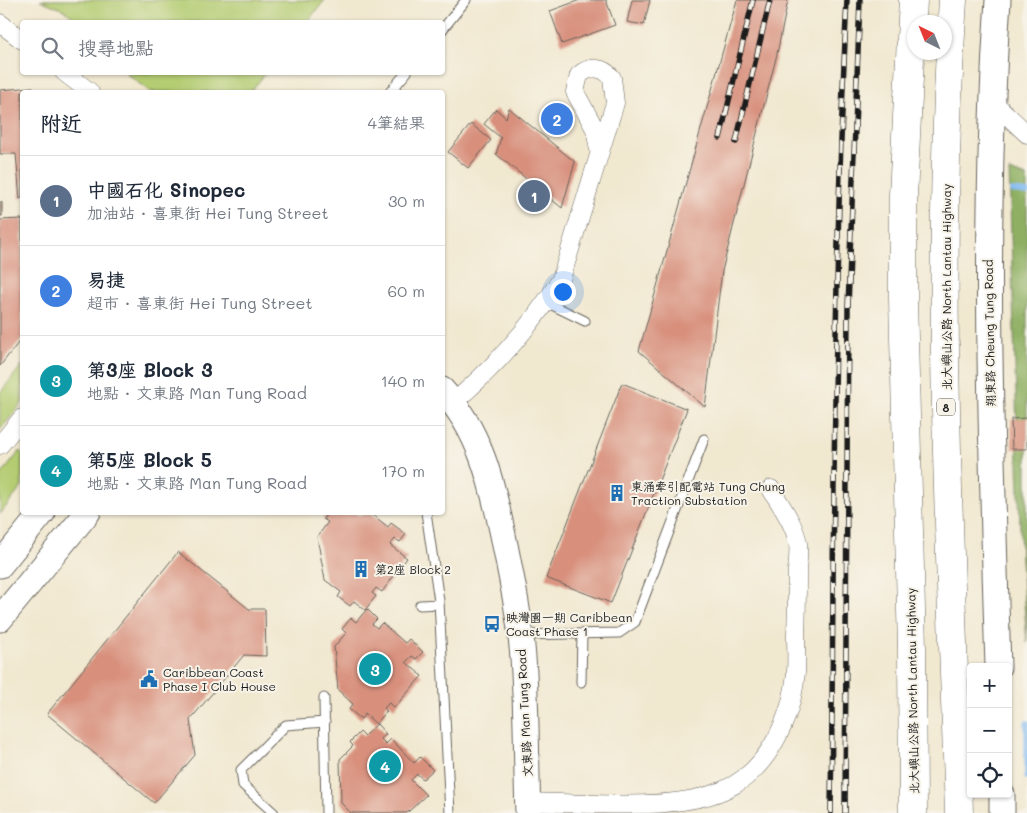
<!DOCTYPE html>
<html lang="zh-TW">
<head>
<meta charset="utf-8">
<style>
	body { margin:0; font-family:Mali,"LXGW WenKai TC",sans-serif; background:#f2f2f3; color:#1f2937 }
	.controls { position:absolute; right:15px; bottom:15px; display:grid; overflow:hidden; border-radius:5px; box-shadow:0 1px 4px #0004 }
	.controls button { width:45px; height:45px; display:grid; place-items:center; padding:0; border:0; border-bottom:1px solid #e0e1e3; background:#fff; color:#1f2937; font:25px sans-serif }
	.compass { position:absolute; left:907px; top:15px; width:45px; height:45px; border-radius:50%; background:#fff; box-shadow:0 1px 4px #0004; rotate:317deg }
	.you { position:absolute; left:562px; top:291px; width:18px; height:18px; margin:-12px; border:4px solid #fff; border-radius:50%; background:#1a73e8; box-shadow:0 0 0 8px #1a73e833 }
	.badge { display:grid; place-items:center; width:32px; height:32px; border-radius:50%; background:#b45309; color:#fff; font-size:16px; font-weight:700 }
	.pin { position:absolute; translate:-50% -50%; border:2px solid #fff; box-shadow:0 1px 5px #0006 }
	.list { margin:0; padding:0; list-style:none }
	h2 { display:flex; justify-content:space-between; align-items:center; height:65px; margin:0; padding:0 20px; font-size:21px }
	h2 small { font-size:16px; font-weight:400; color:#747a83 }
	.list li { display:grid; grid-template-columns:32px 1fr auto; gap:15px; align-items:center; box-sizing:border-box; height:90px; padding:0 20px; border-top:1px solid #e0e1e3 }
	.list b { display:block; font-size:19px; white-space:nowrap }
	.list p { margin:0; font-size:16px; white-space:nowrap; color:#747a83 }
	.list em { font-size:16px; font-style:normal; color:#747a83 }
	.icon { flex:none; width:28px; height:28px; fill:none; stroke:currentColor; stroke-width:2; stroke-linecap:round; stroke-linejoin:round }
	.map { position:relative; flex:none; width:1027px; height:813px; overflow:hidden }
	.search { position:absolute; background:#fff; box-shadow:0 1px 4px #0004; left:20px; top:20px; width:425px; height:55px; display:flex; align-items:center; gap:12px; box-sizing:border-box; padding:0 18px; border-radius:5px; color:#747a83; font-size:19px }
	.panel { position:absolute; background:#fff; box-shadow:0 1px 4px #0004; left:20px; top:90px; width:425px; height:425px; border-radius:5px }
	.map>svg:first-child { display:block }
	.green { fill:#b4cc72; stroke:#687447 }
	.forest { fill:#8fb064; stroke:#566640 }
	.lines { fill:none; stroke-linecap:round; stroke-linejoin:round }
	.stream { stroke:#84bcf4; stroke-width:5.5 }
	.building { fill:#d8907d }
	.lane-casing { stroke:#67635b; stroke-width:11 }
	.street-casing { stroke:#67635b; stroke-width:19 }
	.secondary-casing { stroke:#67635b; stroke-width:27 }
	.highway-casing { stroke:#67635b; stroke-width:29 }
	.lane { stroke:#fff; stroke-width:9 }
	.street { stroke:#fff; stroke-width:18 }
	.secondary { stroke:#fff; stroke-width:25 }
	.highway { stroke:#fff; stroke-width:28 }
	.rail-casing { stroke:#1c1c1c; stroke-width:5.5 }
	.rail { stroke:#f7f3e8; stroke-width:4; stroke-dasharray:11; stroke-linecap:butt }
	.labels { text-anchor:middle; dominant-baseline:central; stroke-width:4; stroke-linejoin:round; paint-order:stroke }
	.shield { fill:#f7f3e8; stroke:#5e5c59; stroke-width:1 }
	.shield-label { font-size:11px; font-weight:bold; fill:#1c1c1c }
	.street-label { font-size:12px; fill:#1c1c1c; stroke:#f7f3e8 }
	.poi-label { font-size:12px; fill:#1c1c1c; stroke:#f7f3e8; text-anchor:start }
</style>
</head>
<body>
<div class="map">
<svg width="1027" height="813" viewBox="0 0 1027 813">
	<rect width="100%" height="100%" fill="#f7f3e8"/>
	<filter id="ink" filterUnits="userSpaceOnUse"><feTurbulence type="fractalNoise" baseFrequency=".02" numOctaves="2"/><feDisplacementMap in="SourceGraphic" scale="10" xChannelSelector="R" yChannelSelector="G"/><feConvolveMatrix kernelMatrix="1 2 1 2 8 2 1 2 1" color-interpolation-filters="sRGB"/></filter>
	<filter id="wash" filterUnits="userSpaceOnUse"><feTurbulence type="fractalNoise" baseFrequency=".0096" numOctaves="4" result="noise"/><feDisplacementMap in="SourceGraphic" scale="20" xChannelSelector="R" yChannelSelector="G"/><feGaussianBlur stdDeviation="1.12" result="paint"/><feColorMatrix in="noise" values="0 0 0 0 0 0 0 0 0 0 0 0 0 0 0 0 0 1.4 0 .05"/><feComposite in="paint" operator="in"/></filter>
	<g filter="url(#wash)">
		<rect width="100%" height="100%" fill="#f1e8d0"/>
		<path class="green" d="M40 0H325L307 22H79L64 10Z
			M126 73H266L250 92H150Z
			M22 365V403L0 430V393Z
			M20 451 22 453V487L0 514V476Z"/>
		<path class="forest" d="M1009 171 1027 177V643L1021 560Z"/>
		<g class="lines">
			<path class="stream" d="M1012 191 1027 193
				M1027 723V777"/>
		</g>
		<g id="blocks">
			<path class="building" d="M580 0H606L615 25 562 44 550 11Z
				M632 0H650L644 25 627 22Z
				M737 0H788L777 54 722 271 705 407 639 351Z
				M33 87 34 92H22V198L20 199 16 154H0V90Z
				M509 108 575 162 562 208 496 154 501 138 484 124 496 109 506 118Z
				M552 109 568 121 562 129 547 116Z
				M471 124 491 140 468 168 448 152Z
				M0 202H2V216H0Z
				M22 219V338L0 366V220Z
				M622 383 687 409 611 603 546 578Z
				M1027 418V449H1012L1011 419Z
				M328 512H355L358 515 369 512 388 527 391 523 406 534 400 542 395 539 390 545 407 558 382 592 376 588 372 593 376 596 365 610 354 601 350 606 338 597 341 592 325 580 317 537 328 522 323 519Z
				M178 552 249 609H265L266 656 244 655 190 720 195 755 154 803 47 714Z
				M367 609 377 619 372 624 377 628 382 623 405 643 409 639 423 652 416 659 412 656 406 662 422 676 394 708 389 703 384 708 387 711 376 724 365 714 361 719 349 709 353 704 338 690 334 647 346 633 342 629 351 618 356 622Z
				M377 724 386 734 381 739 386 744 391 739 414 763 420 757 433 770 423 779 417 774 411 780 426 795 407 813H351L341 803 340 759 353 746 350 742 360 732 364 736Z"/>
		</g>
	</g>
	<g filter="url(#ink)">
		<use href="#blocks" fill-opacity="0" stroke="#67635b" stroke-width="1"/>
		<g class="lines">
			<g class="lane-casing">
				<path id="lane" d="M442 30 466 0
					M390 92 407 72
					M546 302 585 321
					M426 512 439 601 450 813
					M420 605 439 604
					M522 635 619 633 635 622 704 439
					M581 682 582 634
					M324 698 326 813
					M274 813 243 785 241 770 286 725 325 722"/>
			</g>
			<g class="street-casing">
				<path id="street" d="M0 23 22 40
					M64 72 90 92
					M992 101 1027 134
					M454 402C495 367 532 325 561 279L615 103 612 78C603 66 590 66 579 75L575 92 595 129 599 150
					M0 445 22 418
					M528 802C582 803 675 812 724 790 768 771 792 718 796 672 797 660 796 647 796 634 797 613 797 591 797 570 798 561 799 551 798 543 794 523 781 506 771 489"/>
			</g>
			<g class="secondary-casing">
				<path id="secondary" d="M998 0C983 223 991 444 998 667
					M442 390C480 430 492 483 503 535 511 575 520 617 523 658 527 709 526 761 528 813
					M0 565 43 512
					M0 619 88 512
					M1002 794V813"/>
			</g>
			<g class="highway-casing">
				<path id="highway" d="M913 0 903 195V299L912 648 913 813
					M953 0C935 271 950 542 959 813"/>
			</g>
			<use href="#lane" class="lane"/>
			<use href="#street" class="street"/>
			<use href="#secondary" class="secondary"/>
			<use href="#highway" class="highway"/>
			<g class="rail-casing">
				<path id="rail" d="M720 138 753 0
					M736 142 770 0
					M831 813C834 542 833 271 847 0
					M845 813 848 307 860 0"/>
			</g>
			<use href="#rail" class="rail"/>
		</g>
	</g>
	<defs>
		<g id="building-bare" transform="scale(1.35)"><path d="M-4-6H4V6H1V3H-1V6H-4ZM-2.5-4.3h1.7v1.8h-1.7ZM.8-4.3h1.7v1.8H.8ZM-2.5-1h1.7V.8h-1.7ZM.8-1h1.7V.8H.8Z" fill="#1f6fb2" stroke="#f7f3e8" stroke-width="2.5" paint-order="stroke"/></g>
		<g id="bus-bare" transform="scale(1.35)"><path d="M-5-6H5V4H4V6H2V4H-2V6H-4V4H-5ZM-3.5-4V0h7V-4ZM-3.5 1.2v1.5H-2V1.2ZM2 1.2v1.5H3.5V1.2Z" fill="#1f6fb2" stroke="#f7f3e8" stroke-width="2.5" paint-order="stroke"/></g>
		<g id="civic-bare" transform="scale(1.35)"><path d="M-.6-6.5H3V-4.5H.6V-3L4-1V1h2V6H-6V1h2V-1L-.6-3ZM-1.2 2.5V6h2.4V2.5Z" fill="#1f6fb2" stroke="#f7f3e8" stroke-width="2.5" paint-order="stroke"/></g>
	</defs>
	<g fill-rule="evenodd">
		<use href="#building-bare" x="617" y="493"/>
		<use href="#building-bare" x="361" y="569"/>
		<use href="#bus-bare" x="492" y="624"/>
		<use href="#civic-bare" x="149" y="679"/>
	</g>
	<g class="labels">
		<rect class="shield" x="937" y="398.5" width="18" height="17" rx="4"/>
		<g class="shield-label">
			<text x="946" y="407">8</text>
		</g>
		<g class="street-label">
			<text transform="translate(946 287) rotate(-90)">北大嶼山公路 North Lantau Highway</text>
			<text transform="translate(989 333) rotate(-91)">翔東路 Cheung Tung Road</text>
			<text transform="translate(912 691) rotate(-91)">北大嶼山公路 North Lantau Highway</text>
			<text transform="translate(524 713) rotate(-93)">文東路 Man Tung Road</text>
		</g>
		<g class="poi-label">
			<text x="631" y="486">東涌牽引配電站 Tung Chung<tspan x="631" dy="14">Traction Substation</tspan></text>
			<text x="375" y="569">第2座 Block 2</text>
			<text x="506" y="617">映灣園一期 Caribbean<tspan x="506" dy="14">Coast Phase 1</tspan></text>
			<text x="163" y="672">Caribbean Coast<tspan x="163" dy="14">Phase I Club House</tspan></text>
		</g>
	</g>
</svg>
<div class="controls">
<button>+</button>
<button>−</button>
<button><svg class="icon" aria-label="locate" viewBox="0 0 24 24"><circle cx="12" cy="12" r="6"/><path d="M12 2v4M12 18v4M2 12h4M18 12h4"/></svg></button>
</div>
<svg class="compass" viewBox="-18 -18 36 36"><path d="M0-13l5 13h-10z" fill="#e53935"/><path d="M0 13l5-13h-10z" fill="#747a83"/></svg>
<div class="you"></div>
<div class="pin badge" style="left:534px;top:196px;background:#5c6f8a">1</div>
<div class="pin badge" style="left:557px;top:119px;background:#3f7fe0">2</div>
<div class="pin badge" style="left:375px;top:669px;background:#0f9aa8">3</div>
<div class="pin badge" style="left:385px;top:766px;background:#0f9aa8">4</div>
<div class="search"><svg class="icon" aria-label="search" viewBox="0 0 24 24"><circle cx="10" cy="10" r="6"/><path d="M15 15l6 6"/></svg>搜尋地點</div>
<section class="panel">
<h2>附近<small>4筆結果</small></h2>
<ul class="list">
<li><span class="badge" style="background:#5c6f8a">1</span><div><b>中國石化 Sinopec</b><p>加油站 · 喜東街 Hei Tung Street</p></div><em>30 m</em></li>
<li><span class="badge" style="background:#3f7fe0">2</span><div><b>易捷</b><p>超市 · 喜東街 Hei Tung Street</p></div><em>60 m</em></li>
<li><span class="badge" style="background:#0f9aa8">3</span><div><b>第3座 Block 3</b><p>地點 · 文東路 Man Tung Road</p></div><em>140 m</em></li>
<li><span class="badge" style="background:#0f9aa8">4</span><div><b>第5座 Block 5</b><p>地點 · 文東路 Man Tung Road</p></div><em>170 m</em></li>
</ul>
</section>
</div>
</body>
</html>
